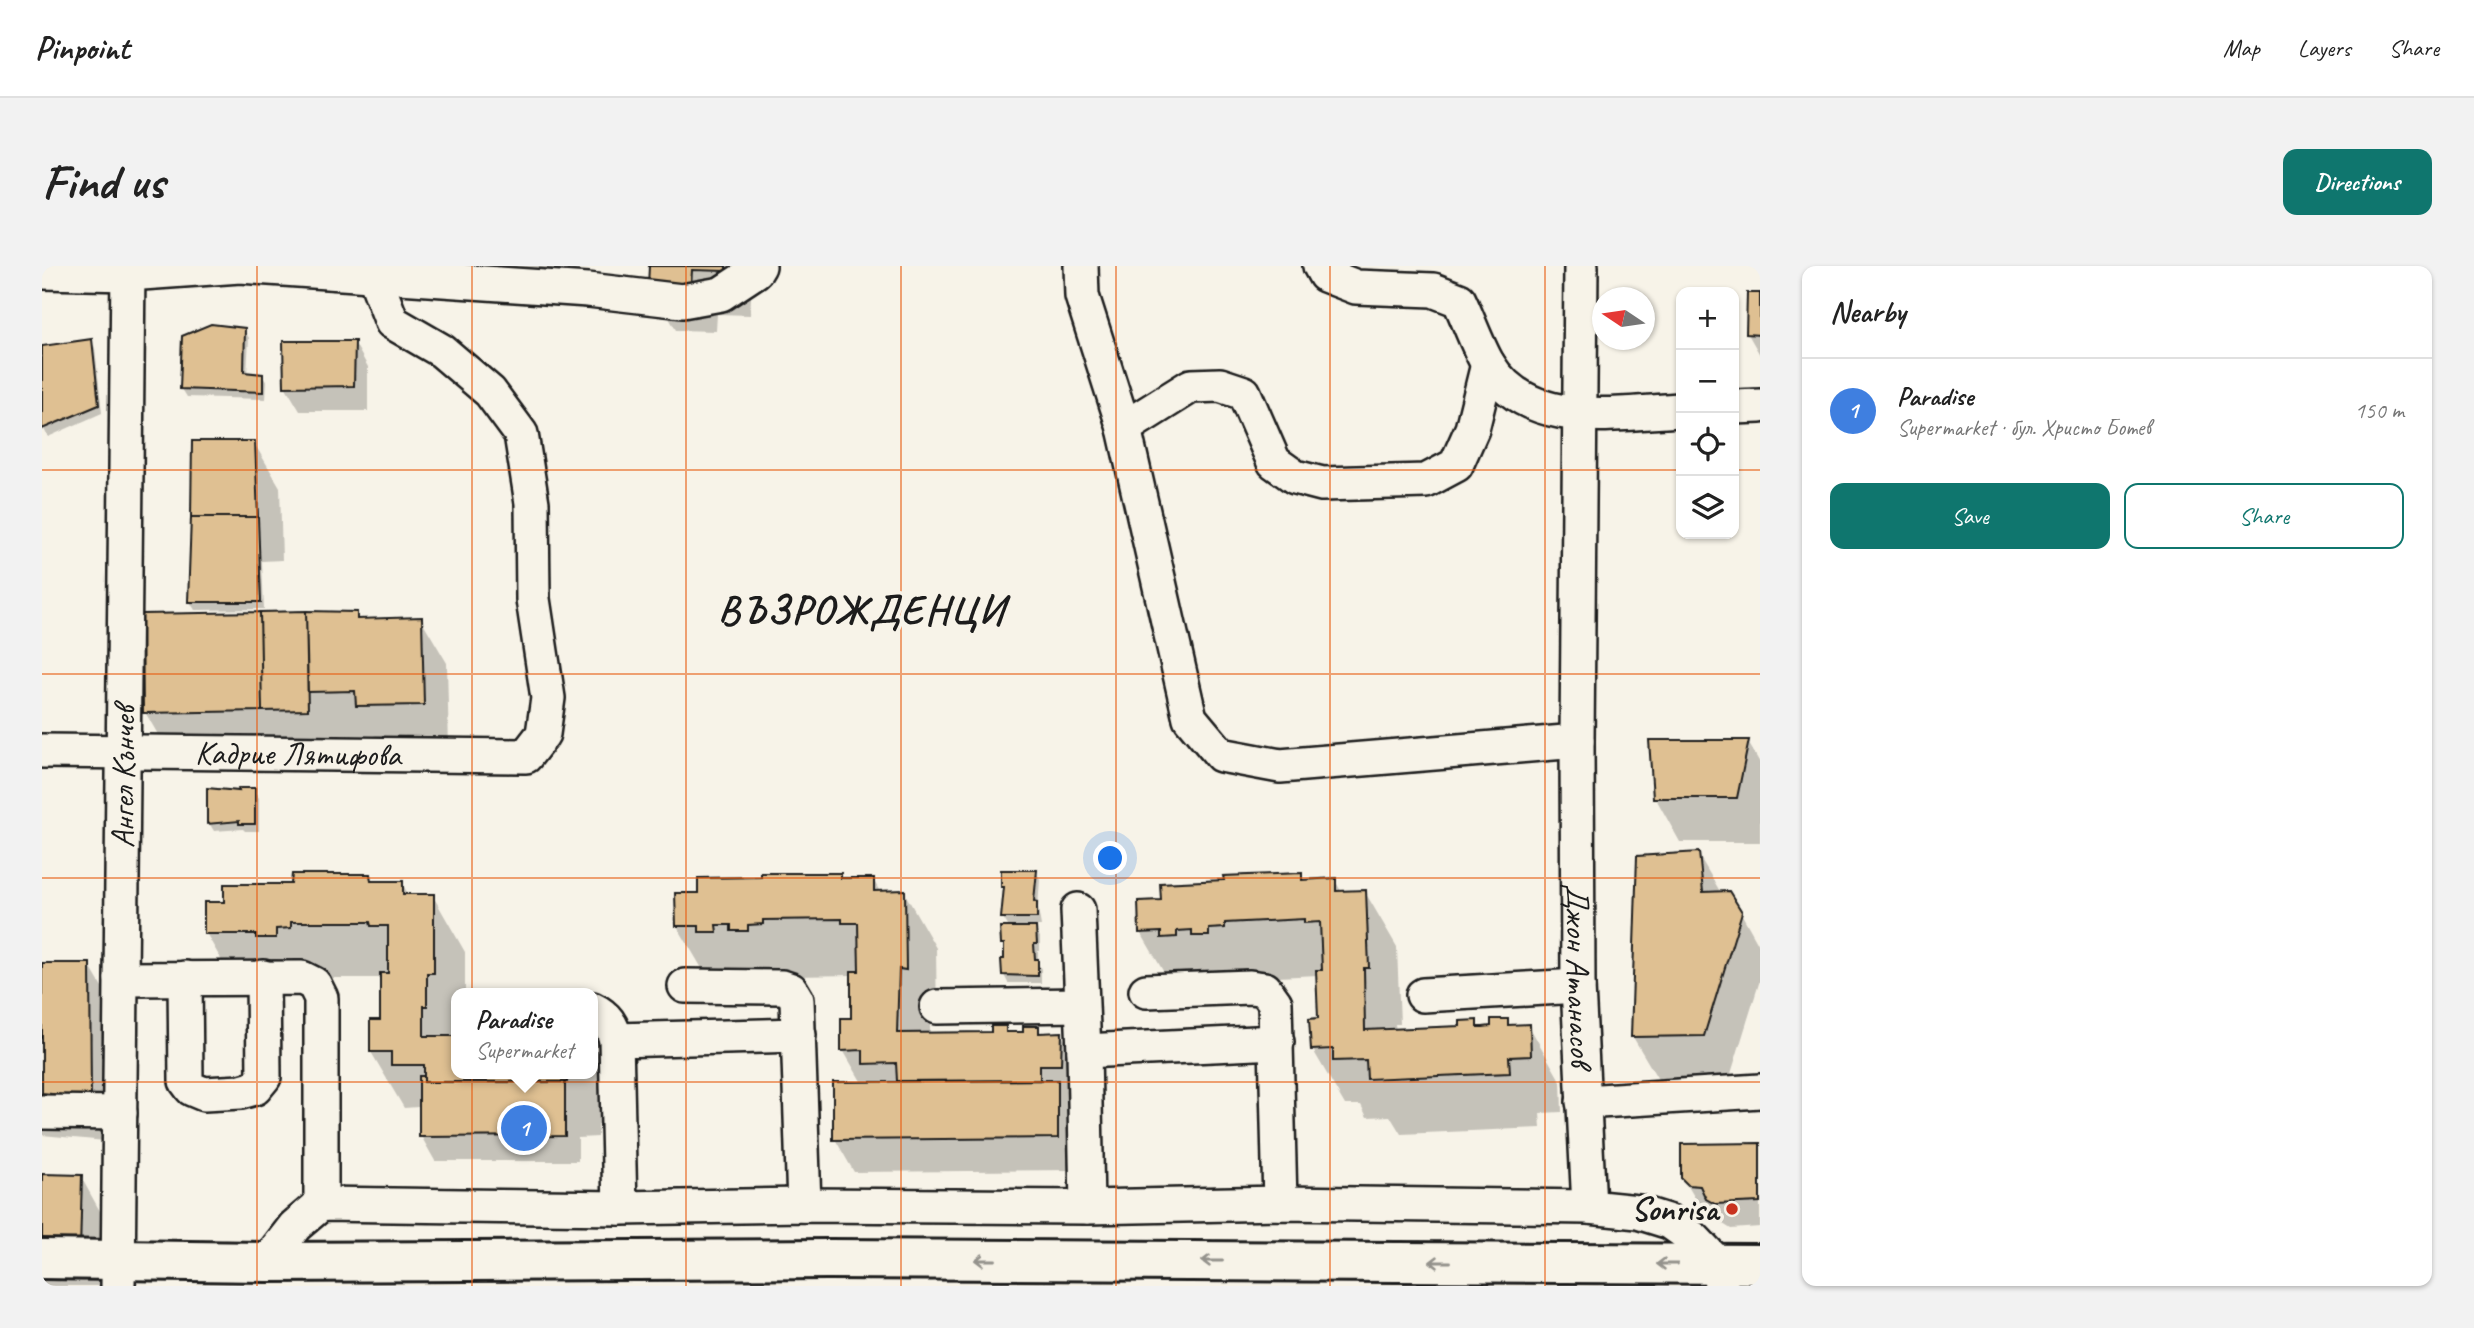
<!DOCTYPE html>
<html lang="en">
<head>
<meta charset="utf-8">
<style>
	body { margin:0; font-family:Caveat,sans-serif; background:#f2f2f2; color:#222 }
	.controls { position:absolute; right:21px; top:21px; display:grid; overflow:hidden; border-radius:14px; box-shadow:0 2px 5px #0004 }
	.controls button { width:63px; height:63px; display:grid; place-items:center; padding:0; border:0; border-bottom:2px solid #e0e0e0; background:#fff; color:#222; font:35px sans-serif }
	.compass { position:absolute; left:1550px; top:21px; width:63px; height:63px; border-radius:50%; background:#fff; box-shadow:0 2px 5px #0004; rotate:283deg }
	.you { position:absolute; left:1069px; top:593px; width:24px; height:24px; margin:-18px; border:5px solid #fff; border-radius:50%; background:#1a73e8; box-shadow:0 0 0 10px #1a73e833 }
	.badge { display:grid; place-items:center; width:46px; height:46px; border-radius:50%; background:#0f766e; color:#fff; font-size:23px; font-weight:700 }
	.pin { position:absolute; translate:-50% -50%; border:4px solid #fff; box-shadow:0 2px 7px #0006 }
	.popup { position:absolute; left:409px; top:722px; width:147px; height:91px; box-sizing:border-box; display:grid; place-content:center; border-radius:14px; background:#fff; filter:drop-shadow(0 2px 5px #0005); font-size:23px; white-space:nowrap; color:#767676 }
	.popup b { font-size:26px; color:#222 }
	.popup::after { content:''; position:absolute; left:50%; top:100%; margin-left:-14px; border:14px solid transparent; border-top-color:#fff }
	.list { margin:0; padding:0; list-style:none }
	h2 { display:flex; justify-content:space-between; align-items:center; height:91px; margin:0; padding:0 28px; font-size:30px }
	h2 small { font-size:23px; font-weight:400; color:#767676 }
	.list li { display:grid; grid-template-columns:46px 1fr auto; gap:21px; align-items:center; box-sizing:border-box; height:105px; padding:0 28px; border-top:2px solid #e0e0e0 }
	.list b { display:block; font-size:26px; white-space:nowrap }
	.list p { margin:0; font-size:23px; white-space:nowrap; color:#767676 }
	.list em { font-size:23px; font-style:normal; color:#767676 }
	.actions { display:flex; gap:14px; padding:21px 28px }
	.actions a { flex:1; padding:16px 0; border:2px solid #0f766e; border-radius:14px; text-align:center; font-size:24px; color:#0f766e }
	.actions .main { background:#0f766e; color:#fff }
	.icon { flex:none; width:38px; height:38px; fill:none; stroke:currentColor; stroke-width:2; stroke-linecap:round; stroke-linejoin:round }
	.map { position:relative; flex:none; width:1718px; height:1020px; overflow:hidden; border-radius:14px }
	header { display:flex; align-items:center; gap:42px; box-sizing:border-box; height:98px; padding:0 35px; background:#fff; border-bottom:2px solid #e0e0e0 }
	header strong { font-size:33px }
	nav { display:flex; gap:38px; margin-inline-start:auto; font-size:24px }
	.intro { display:flex; align-items:center; justify-content:space-between; box-sizing:border-box; height:168px; padding:0 42px }
	h1 { margin:0; font-size:49px }
	.button { padding:18px 32px; border-radius:14px; background:#0f766e; color:#fff; font-size:24px; font-weight:700 }
	main { display:flex; gap:42px; padding:0 42px }
	aside { flex:1; background:#fff; border-radius:14px; box-shadow:0 2px 5px #0004 }
	.map>svg:first-child { display:block }
	.shadow { fill:#0003 }
	.building { fill:#dfc092; stroke:#1c1c1c; stroke-width:2 }
	.lines { fill:none; stroke-linecap:round; stroke-linejoin:round }
	.minor-casing { stroke:#1c1c1c; stroke-width:38 }
	.major-casing { stroke:#1c1c1c; stroke-width:44 }
	.minor { stroke:#f7f3e8; stroke-width:33 }
	.major { stroke:#f7f3e8; stroke-width:38 }
	.oneway { stroke:#94928c }
	.grid { fill:none; stroke:#e8590c; stroke-width:2; stroke-opacity:0.55 }
	.poi-dot { fill:#c8321e; stroke:#f7f3e8; stroke-width:2.5 }
	.labels { text-anchor:middle; dominant-baseline:central; stroke-width:7; stroke-linejoin:round; paint-order:stroke }
	.street-label { font-size:33px; fill:#1c1c1c; stroke:#f7f3e8 }
	.poi-label { font-size:33px; font-weight:bold; fill:#1c1c1c; stroke:#f7f3e8; text-anchor:end }
	.district-label { font-size:40px; font-weight:bold; letter-spacing:2px; fill:#1c1c1c; stroke:#f7f3e8 }
</style>
</head>
<body>
<header>
<strong>Pinpoint</strong>
<nav><a>Map</a><a>Layers</a><a>Share</a></nav>
</header>
<div class="intro"><h1>Find us</h1><a class="button">Directions</a></div>
<main>
<div class="map">
<svg width="1718" height="1020" viewBox="0 0 1718 1020">
	<rect width="100%" height="100%" fill="#f7f3e8"/>
	<filter id="ink" filterUnits="userSpaceOnUse"><feTurbulence type="fractalNoise" baseFrequency=".0143" numOctaves="2"/><feDisplacementMap in="SourceGraphic" scale="14" xChannelSelector="R" yChannelSelector="G"/><feConvolveMatrix kernelMatrix="1 2 1 2 8 2 1 2 1" color-interpolation-filters="sRGB"/></filter>
	<g filter="url(#ink)">
		<path class="shadow" d="M448 0H519V10L453 7Z
			M609 0H711L708 49 675 48 674 65 634 64 608 19Z
			M1707 29H1718V89L1706 68Z
			M202 64 207 72 205 108 220 109 225 117 224 133 145 131 140 123Z
			M49 74 53 82 60 147 6 171 0 159V82Z
			M312 76 326 101V145H258L243 120Z
			M212 177 238 221 240 294 220 295 222 343 153 344 148 336Z
			M314 348 318 354 379 353 405 397 407 483 341 484 332 469 291 470V488L129 491 103 446 102 350Z
			M1706 476 1718 497V576H1638L1613 531Z
			M212 524 217 532V565H203L201 563 172 565 167 557 199 527Z
			M1656 588 1679 627 1699 647 1718 681V714L1687 814 1617 815 1591 771Z
			M994 606 998 613 996 642 999 660H991L998 671V685H996V697L999 703V717H966L962 709 964 694 961 677 968 663 961 652 964 625 961 620Z
			M798 608 801 614 831 613 838 626H862L894 682 895 759H888V768H951L963 762 966 768H983L996 762 1000 768H1019L1051 824 1034 904 812 906 793 873 820 817 801 784 811 754V709L752 710 668 716 635 660 657 629Z
			M1259 609 1263 615 1293 614 1300 627 1323 626 1355 681 1358 758H1353L1354 765 1420 762 1434 756 1437 762 1451 761 1465 754 1469 761 1487 760 1519 816 1520 846 1498 847 1499 862 1359 868 1348 850 1325 851 1319 839H1303L1271 784 1277 754 1276 709 1214 712 1131 722 1099 667 1121 635Z
			M327 610 331 617H360L367 630H391L423 686V727H414V808H550V779L578 827V858H556V871L536 872V895H393L379 870V847L376 841 362 842 329 786 340 755V712H281L196 723 164 667 184 638 251 619Z
			M0 699H47L73 743 74 876 0 869Z
			M1718 879V961L1689 963 1681 958 1673 945 1662 944 1656 937 1641 912V880Z
			M0 910 39 911 64 956 63 1020H0Z"/>
		<path class="building" d="M607 0H684V5L650 4 649 21 606 20Z
			M1705 27H1718V69L1704 68Z
			M169 58 203 62 202 106 221 108V126L138 123 140 70Z
			M50 73 57 139 0 163V80Z
			M241 75H313L312 120 242 121Z
			M150 175H213L216 251H149Z
			M149 251H216L219 336H146Z
			M264 345 266 444 220 445 218 346Z
			M264 345 315 346V353L380 351 382 439 314 440 313 425 266 426Z
			M218 346 220 445 101 447 100 348Z
			M1607 474H1707L1695 532H1611Z
			M165 522 197 525 196 522H213V558H197V555L165 558Z
			M1657 586 1661 626 1687 625 1700 646 1662 770 1589 771 1595 590Z
			M959 604H995L992 635 995 636V652H959L962 621H959Z
			M719 607H799V612H832V625L863 624 864 704 857 703 855 767 949 766V760H964V766H981V760H997V767L1020 766 1019 799H998V814L855 815 854 797 821 798V784L799 785V752H809V705H817L816 657H800V653L721 654V658L706 659V665H689V659H674L675 666H657V660H634L633 627H656V612L719 611Z
			M1260 607V614L1294 612V625L1324 624 1327 702H1322L1323 764 1418 760V755L1435 754V761H1441L1449 760V753H1466V759L1488 758 1489 790 1467 791 1468 807 1325 813 1324 794 1291 795V783L1269 784 1267 753 1276 752 1274 704H1280L1278 656 1262 657V653L1183 657V662L1167 663V670H1150V664L1135 665V671L1119 672V666L1097 667 1096 635 1119 634 1118 617 1182 614 1181 610Z
			M250 608H328L329 615H361V628H392V707H385V740H382V770H414V808H525V816H382V799H349V786H328V754H338V707H346V660H329L328 656H249V662L234 663V672H214V668H162V636H182V618H249Z
			M958 661H994L995 678H992L993 693H996V710L960 709 959 693H962V678H959Z
			M0 697H48L49 832 0 827Z
			M377 810H382V816H523V870L377 871Z
			M1016 814V872L791 874V816Z
			M1718 877V936L1673 938 1664 933 1658 920 1646 919 1639 912V878Z
			M0 908 40 909 38 986 0 985Z"/>
		<g class="lines">
			<g class="minor-casing">
				<g id="minor">
					<path d="M1039 0 1040 30 1082 162 1148 452 1179 489 1238 500 1535 475"/>
					<path d="M1278 0 1283 9 1314 21 1391 24 1417 34C1427 55 1435 79 1446 98 1486 165 1574 147 1639 144"/>
					<path id="s1" d="M1539 0 1535 475 1536 720 1547 941"/>
					<path d="M0 6 86 8 198 0 546 24 640 35 679 28 714 5 717 0"/>
					<path d="M1692 141 1718 140"/>
					<path d="M1082 162 1149 120 1178 119 1202 127 1232 196 1253 211 1280 218 1384 215 1414 199 1430 163 1446 98"/>
					<path id="s2" d="M0 485 484 490 501 468 506 432 491 333 490 237 479 168 448 126 400 85 350 56 332 9"/>
					<path d="M1036 644 1042 785 1045 941"/>
					<path d="M143 712 144 815 150 823 162 828 199 826 213 822 222 811 221 711"/>
					<path d="M79 713 260 712 272 718 279 732V938"/>
					<path d="M643 720 740 721 749 724 755 734 762 939"/>
					<path d="M1104 725 1208 721 1223 723 1233 737 1238 937"/>
					<path d="M1381 729 1536 720"/>
					<path d="M895 741 1039 739"/>
					<path d="M550 743C565 750 570 759 574 774L578 942"/>
					<path d="M574 774 757 769"/>
					<path d="M1042 785 1235 776"/>
					<path d="M1541 836 1718 825"/>
					<path d="M0 846 78 847"/>
					<path d="M225 996 253 960 279 938 578 942 762 939 1045 941 1238 937 1547 941 1596 946 1628 956 1652 973 1677 999 1679 1020"/>
					<path id="s3" d="M76 1020 86 0"/>
				</g>
			</g>
			<g class="major-casing">
				<path id="major" d="M0 993 225 996 786 993 1718 998"/>
			</g>
			<use href="#minor" class="minor"/>
			<use href="#major" class="major"/>
		</g>
		<defs><path id="oneway-shaft" d="M-6 0H5M1.5-3L5.5 0L1.5 3" fill="none" stroke-width="1.6" stroke-linecap="round" stroke-linejoin="round" transform="scale(1.75)"/></defs>
		<g class="oneway">
			<use href="#oneway-shaft" transform="translate(943 994) rotate(-180)"/>
			<use href="#oneway-shaft" transform="translate(1170 995) rotate(-180)"/>
			<use href="#oneway-shaft" transform="translate(1398 996) rotate(-180)"/>
			<use href="#oneway-shaft" transform="translate(1625 998) rotate(-180)"/>
		</g>
	</g>
	<path class="grid" d="M215 0V1020M430 0V1020M644 0V1020M859 0V1020M1074 0V1020M1288 0V1020M1503 0V1020M0 204H1639M1692 204H1718M0 408H1718M0 612H1718M0 816H1718"/>
	<circle class="poi-dot" cx="1690" cy="943" r="7"/>
	<g class="labels">
		<g class="street-label">
			<text stroke="none"><textPath href="#s2" startOffset="256">Кадрие Лятифова</textPath></text>
			<text stroke="none"><textPath href="#s3" startOffset="509">Ангел Кънчев</textPath></text>
			<text stroke="none"><textPath href="#s1" startOffset="709">Джон Атанасов</textPath></text>
		</g>
		<g class="poi-label">
			<text x="1676" y="943">Sonrisa</text>
		</g>
		<g class="district-label">
			<text x="820" y="344">ВЪЗРОЖДЕНЦИ</text>
		</g>
	</g>
</svg>
<div class="controls">
<button>+</button>
<button>−</button>
<button><svg class="icon" aria-label="locate" viewBox="0 0 24 24"><circle cx="12" cy="12" r="6"/><path d="M12 2v4M12 18v4M2 12h4M18 12h4"/></svg></button>
<button><svg class="icon" aria-label="layers" viewBox="0 0 24 24"><path d="M12 4l9 5-9 5-9-5zM3 14l9 5 9-5"/></svg></button>
</div>
<svg class="compass" viewBox="-18 -18 36 36"><path d="M0-13l5 13h-10z" fill="#e53935"/><path d="M0 13l5-13h-10z" fill="#767676"/></svg>
<div class="you"></div>
<div class="pin badge" style="left:482px;top:862px;background:#3f7fe0">1</div>
<div class="popup"><b>Paradise</b>Supermarket</div>
</div>
<aside>
<h2>Nearby<small></small></h2>
<ul class="list">
<li><span class="badge" style="background:#3f7fe0">1</span><div><b>Paradise</b><p>Supermarket · бул. Христо Ботев</p></div><em>150 m</em></li>
</ul>
<div class="actions"><a class="main">Save</a><a>Share</a></div>
</aside>
</main>
</body>
</html>
